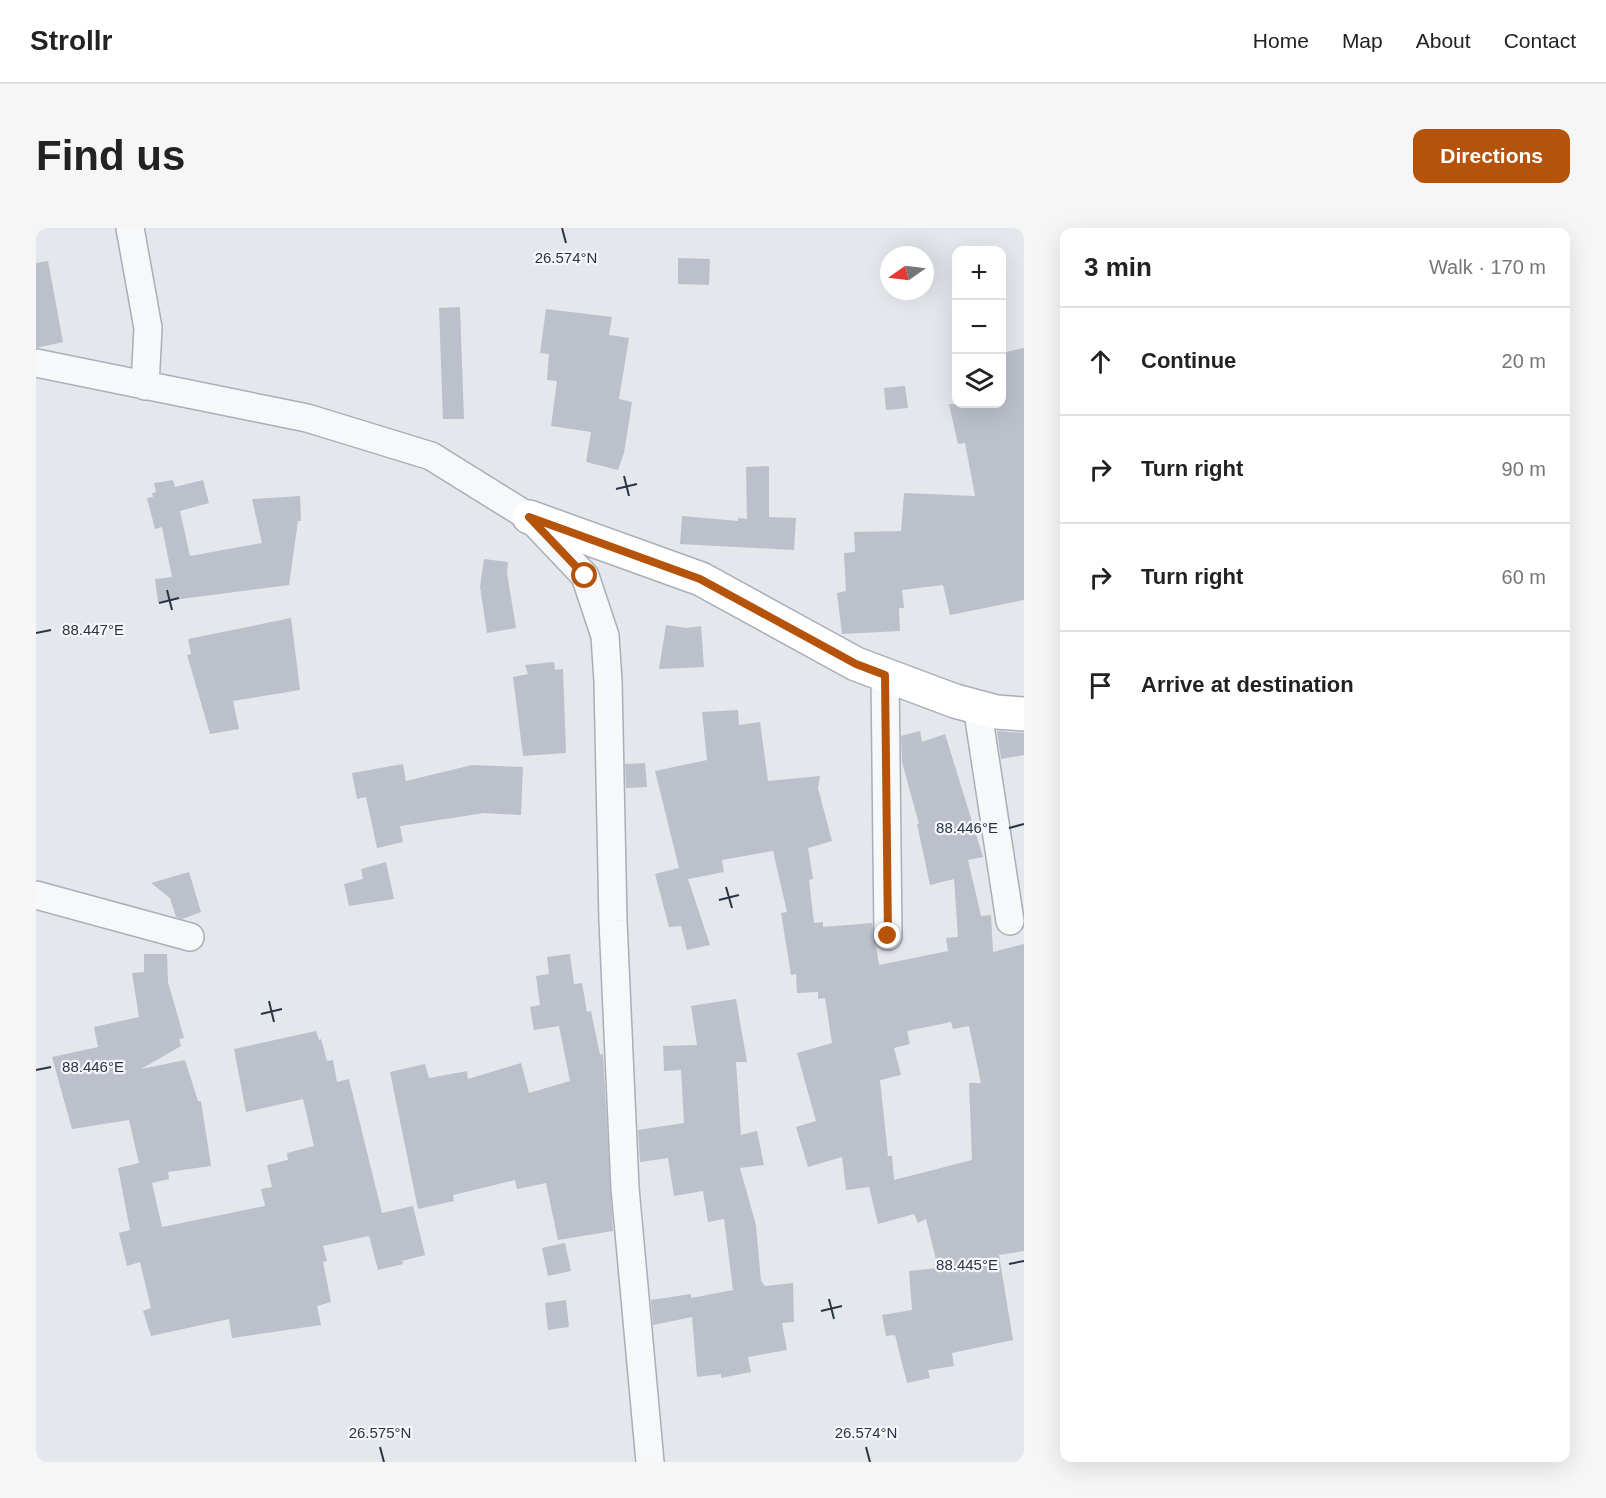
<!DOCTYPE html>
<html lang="en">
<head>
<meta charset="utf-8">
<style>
	body { margin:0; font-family:Helvetica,sans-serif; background:#f6f6f6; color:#222 }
	.controls { position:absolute; right:18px; top:18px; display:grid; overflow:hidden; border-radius:12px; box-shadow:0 6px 24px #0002 }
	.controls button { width:54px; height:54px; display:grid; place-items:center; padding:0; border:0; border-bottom:2px solid #e0e0e0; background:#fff; color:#222; font:30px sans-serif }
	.compass { position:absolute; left:844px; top:18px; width:54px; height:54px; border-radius:50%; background:#fff; box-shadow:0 6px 24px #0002; rotate:256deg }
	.stop { position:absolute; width:18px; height:18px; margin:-14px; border:4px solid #b45309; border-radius:50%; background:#fff }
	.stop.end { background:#b45309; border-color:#fff; box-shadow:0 2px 6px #0008 }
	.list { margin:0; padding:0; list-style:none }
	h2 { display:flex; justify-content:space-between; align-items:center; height:78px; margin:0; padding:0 24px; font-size:26px }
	h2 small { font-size:20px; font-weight:400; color:#767676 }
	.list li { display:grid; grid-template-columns:39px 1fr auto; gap:18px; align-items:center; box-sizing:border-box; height:108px; padding:0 24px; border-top:2px solid #e0e0e0 }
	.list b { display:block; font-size:22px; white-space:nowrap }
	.list em { font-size:20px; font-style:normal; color:#767676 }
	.icon { flex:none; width:33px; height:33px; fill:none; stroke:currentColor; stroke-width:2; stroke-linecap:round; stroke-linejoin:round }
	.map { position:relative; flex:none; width:988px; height:1234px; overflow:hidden; border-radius:12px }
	header { display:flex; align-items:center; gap:36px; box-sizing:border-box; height:84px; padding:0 30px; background:#fff; border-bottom:2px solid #e0e0e0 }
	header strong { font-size:28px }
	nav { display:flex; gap:33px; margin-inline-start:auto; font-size:21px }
	.intro { display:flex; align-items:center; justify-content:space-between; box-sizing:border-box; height:144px; padding:0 36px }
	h1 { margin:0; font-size:42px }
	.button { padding:15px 27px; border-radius:12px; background:#b45309; color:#fff; font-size:21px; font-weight:700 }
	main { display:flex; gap:36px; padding:0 36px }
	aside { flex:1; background:#fff; border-radius:12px; box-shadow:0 6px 24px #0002 }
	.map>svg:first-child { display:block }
	.building { fill:#bbc0ca; fill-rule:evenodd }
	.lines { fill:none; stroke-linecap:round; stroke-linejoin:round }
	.street-casing { stroke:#a9aeb7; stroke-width:30 }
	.secondary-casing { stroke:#a9aeb7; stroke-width:36 }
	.street { stroke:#f7f8fa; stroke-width:27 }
	.secondary { stroke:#fff; stroke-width:33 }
	.route { stroke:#b45309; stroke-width:8 }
	.ticks { fill:none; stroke:#2b3445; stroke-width:2 }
	.ticks-label { font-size:15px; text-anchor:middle; fill:#2b3445; stroke:#f4f6f9; stroke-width:4.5; stroke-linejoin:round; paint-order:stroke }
</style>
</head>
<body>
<header>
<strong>Strollr</strong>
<nav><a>Home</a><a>Map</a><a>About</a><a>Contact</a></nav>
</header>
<div class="intro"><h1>Find us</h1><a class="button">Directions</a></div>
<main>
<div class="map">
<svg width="988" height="1234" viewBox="0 0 988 1234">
	<rect width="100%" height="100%" fill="#e4e7ec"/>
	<path class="building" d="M642 30 674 31 673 57 642 56Z
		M12 33 27 114 0 120V35Z
		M424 79 428 191H407L403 80Z
		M510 81 576 89 573 107 593 110 583 171 596 174 588 225 582 242 550 234 555 204 515 198 521 153 511 152 513 126 504 125Z
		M988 120V372L914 387 907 357 866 362 868 380H863L864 403 806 406 801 365 810 363 808 325 819 324 818 304 865 303 868 265 939 268 929 215 922 216 913 176H966V125Z
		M869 158 872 180 850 182 848 160Z
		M733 238V289L760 290 758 322 644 316 646 288 702 293V290L711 291 710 239Z
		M137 252 139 259 167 252 173 275 144 283 154 328 226 315 216 271 264 268 265 293H262L253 357 122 374 119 351 136 349 126 299 119 301 111 270 117 269 116 265 120 264 118 255Z
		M448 331 472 334 471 345 480 400 451 405 444 359Z
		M255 390 264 462 197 473 203 501 174 506 151 427 155 426 152 411Z
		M630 397 650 400 665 398 668 439 623 441Z
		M518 434 519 442 527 441 530 525 487 528 477 449 492 446 489 437Z
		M702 482 703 497 724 494 732 553 784 548 782 560 796 613 772 620 777 651 773 652 778 695 787 694V699L836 695 843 737 912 723 910 710 922 709 918 651 894 657 881 596H883L866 534 865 508 884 503 886 514 909 506 947 629 932 632 945 688 955 687 957 724 988 716V1023L963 1027 977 1112 916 1125 918 1138 892 1142 894 1150 871 1155 859 1107 850 1108 846 1087 876 1082 873 1043 902 1040 890 991 882 995 878 986 842 996 833 959 810 962 806 929 772 939 760 899 780 893 761 825 796 815 789 770 782 771V764L761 765 760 746 755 747 745 685 751 684 737 623 686 632 688 644 652 651 674 717 651 722 645 698 633 699 619 646 643 640 619 543 671 532 666 484ZM915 794 917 801 933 798 945 855H933L936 932 858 952 856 928H852L844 852 865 847 858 820 874 816 871 803Z
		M961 503 988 505V527L965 531Z
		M609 535 611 559 590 560 589 536Z
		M367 536 370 553 436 537 487 539 485 587 448 585 364 598 367 614 341 620 330 569 321 571 316 545Z
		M350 634 358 671 313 678 308 656 327 651 325 641Z
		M153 644 165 684 146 691 140 689 134 670 115 655Z
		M108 726H131L132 754 148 810 143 811 145 818 105 841 149 832 162 873H165L175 938 132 944 133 951 116 955 126 999 229 978 225 961 236 959 231 937 252 932 251 925 278 918 267 871 210 884 198 821 280 803 283 812 285 811 291 833 297 832 301 854 313 851 346 985 377 978 389 1027 366 1033 367 1036 342 1042 333 1008 287 1018 291 1033 287 1034 295 1074 281 1078 285 1097 196 1110 193 1091 115 1108 107 1083 115 1080 104 1034 91 1038 83 1005 94 1002 82 940 103 935 93 892 36 901 16 829 62 819 58 799 103 789 96 745 108 744Z
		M534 726 538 756 546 755 551 784 555 783 564 827 567 826 577 1003 522 1012 510 955 481 961 479 952 417 967 418 973 382 981 354 844 389 836 393 850 431 843 432 851 485 835 493 865 534 853 523 798 498 802 494 779 504 777 500 748 513 746 511 729Z
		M700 771 711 834H700L705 907 721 903 728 937 704 940 720 997 725 1053 729 1058 757 1055 758 1094 746 1095 751 1122 712 1129 715 1144 685 1150V1146L661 1149 656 1089 617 1097 615 1072 655 1066V1070L697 1062 688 991 672 994 667 963 638 968 632 930 604 934 602 902 648 895 645 842 628 843 627 818 661 817 655 778Z
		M529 1015 535 1043 512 1048 506 1020Z
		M530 1072 533 1099 512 1102 509 1075Z"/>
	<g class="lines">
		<g class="street-casing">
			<path id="street" d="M94 0 112 100 109 158
				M0 135 271 190 395 228 493 289 549 348 569 408 572 453 577 693 589 960 614 1234
				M849 447 852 708
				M941 478 974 693
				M0 667 154 709"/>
		</g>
		<g class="secondary-casing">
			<path id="secondary" d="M493 289 665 351 820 436 919 473 960 484 988 486"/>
		</g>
		<use href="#street" class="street"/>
		<use href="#secondary" class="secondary"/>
	</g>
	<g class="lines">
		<path class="route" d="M549 348 493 289 664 351 820 436 849 447 852 708"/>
	</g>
	<path class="ticks" d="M526 0 530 15M588 248 593 268M580 261 601 256M131 362 136 382M123 375 143 370M0 405 15 402M973 600 988 596M690 659 696 680M683 672 703 667M233 773 238 794M225 786 246 781M0 842 15 839M973 1036 988 1033M793 1071 798 1091M785 1083 806 1078M344 1219 348 1234M830 1219 834 1234"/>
	<g class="ticks-label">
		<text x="530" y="35">26.574°N</text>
		<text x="57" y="407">88.447°E</text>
		<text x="931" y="605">88.446°E</text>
		<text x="57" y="844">88.446°E</text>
		<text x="931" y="1042">88.445°E</text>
		<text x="344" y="1210">26.575°N</text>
		<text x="830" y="1210">26.574°N</text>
	</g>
</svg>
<div class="controls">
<button>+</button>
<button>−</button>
<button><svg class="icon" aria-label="layers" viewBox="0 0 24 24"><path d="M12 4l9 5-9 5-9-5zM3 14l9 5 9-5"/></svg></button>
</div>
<svg class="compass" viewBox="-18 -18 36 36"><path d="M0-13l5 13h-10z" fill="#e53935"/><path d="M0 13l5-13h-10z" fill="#767676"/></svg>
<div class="stop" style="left:549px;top:348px"></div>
<div class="stop end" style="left:852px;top:708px"></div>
</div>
<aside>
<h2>3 min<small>Walk · 170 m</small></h2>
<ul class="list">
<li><svg class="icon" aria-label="ahead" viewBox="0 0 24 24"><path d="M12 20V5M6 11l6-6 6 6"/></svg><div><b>Continue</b></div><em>20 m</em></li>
<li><svg class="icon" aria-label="right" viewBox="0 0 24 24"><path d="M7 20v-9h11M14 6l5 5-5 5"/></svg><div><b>Turn right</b></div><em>90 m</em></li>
<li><svg class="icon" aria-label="right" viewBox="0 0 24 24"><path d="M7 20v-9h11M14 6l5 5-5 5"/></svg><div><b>Turn right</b></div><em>60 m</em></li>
<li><svg class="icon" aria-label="arrive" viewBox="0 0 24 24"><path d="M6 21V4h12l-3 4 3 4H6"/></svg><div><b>Arrive at destination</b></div></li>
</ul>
</aside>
</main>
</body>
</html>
